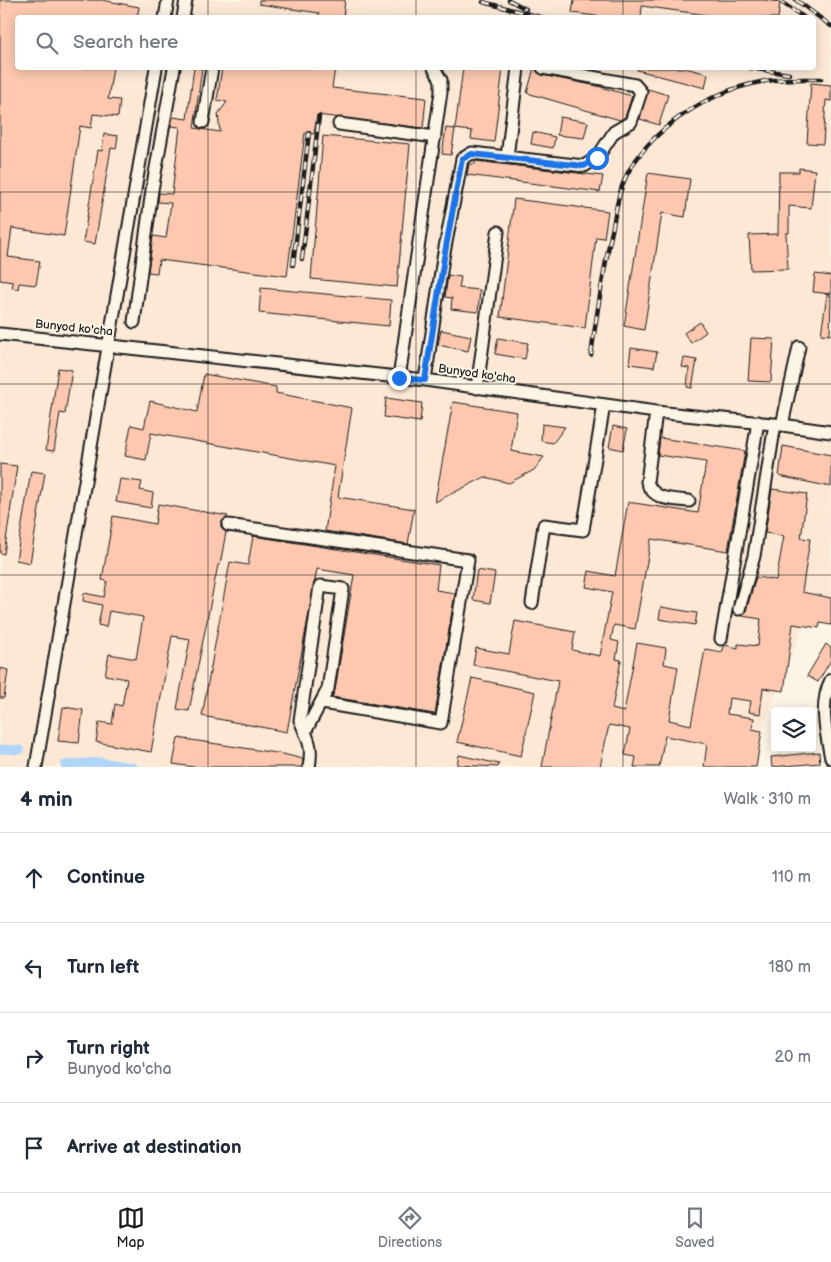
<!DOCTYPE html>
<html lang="en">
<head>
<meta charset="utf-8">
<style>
	body { margin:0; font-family:"Balsamiq Sans",sans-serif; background:#f2f2f3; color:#1f2937 }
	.controls { position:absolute; right:15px; bottom:15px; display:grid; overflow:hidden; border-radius:5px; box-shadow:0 2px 12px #0003 }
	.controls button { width:45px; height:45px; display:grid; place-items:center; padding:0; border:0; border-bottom:1px solid #e0e1e3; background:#fff; color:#1f2937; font:25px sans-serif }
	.stop { position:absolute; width:15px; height:15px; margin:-11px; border:4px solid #1a73e8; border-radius:50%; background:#fff }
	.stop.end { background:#1a73e8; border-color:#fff; box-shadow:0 1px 5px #0008 }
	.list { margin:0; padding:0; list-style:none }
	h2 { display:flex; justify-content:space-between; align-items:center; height:65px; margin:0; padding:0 20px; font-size:21px }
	h2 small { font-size:16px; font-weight:400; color:#747a83 }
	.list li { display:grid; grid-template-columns:32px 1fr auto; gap:15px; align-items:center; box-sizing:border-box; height:90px; padding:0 20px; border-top:1px solid #e0e1e3 }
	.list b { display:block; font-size:19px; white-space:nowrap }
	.list p { margin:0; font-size:16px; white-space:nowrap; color:#747a83 }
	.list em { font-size:16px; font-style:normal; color:#747a83 }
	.icon { flex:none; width:28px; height:28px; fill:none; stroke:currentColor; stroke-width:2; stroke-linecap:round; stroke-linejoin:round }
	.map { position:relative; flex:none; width:831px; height:767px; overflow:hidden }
	.search { position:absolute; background:#fff; box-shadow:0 2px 12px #0003; left:15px; right:15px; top:15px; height:55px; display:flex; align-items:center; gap:12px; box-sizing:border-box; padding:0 18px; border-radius:5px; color:#747a83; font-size:19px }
	.sheet { height:425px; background:#fff }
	nav { display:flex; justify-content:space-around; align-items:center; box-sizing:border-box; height:70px; border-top:1px solid #e0e1e3; background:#fff; font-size:14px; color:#747a83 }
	nav a { display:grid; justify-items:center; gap:2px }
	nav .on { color:#1c1c1c }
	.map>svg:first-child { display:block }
	.built { fill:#fce8d5; fill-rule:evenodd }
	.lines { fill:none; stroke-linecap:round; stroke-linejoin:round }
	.canal { stroke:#b1d5f9; stroke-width:9 }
	.building { fill:#fdc8af; stroke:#1c1c1c }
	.minor-casing { stroke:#1c1c1c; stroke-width:15 }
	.minor { stroke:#fcf5e5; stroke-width:11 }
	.rail-casing { stroke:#1c1c1c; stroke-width:4.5 }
	.rail { stroke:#fcf5e5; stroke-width:2.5; stroke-dasharray:8; stroke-linecap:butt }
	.route { stroke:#1a73e8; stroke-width:6 }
	.grid { fill:none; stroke:#1c1c1c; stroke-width:1; stroke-opacity:0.55 }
	.labels { text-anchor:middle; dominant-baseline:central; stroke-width:4; stroke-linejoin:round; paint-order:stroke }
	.street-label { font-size:12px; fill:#1c1c1c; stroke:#fcf5e5 }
</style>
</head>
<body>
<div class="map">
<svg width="831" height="767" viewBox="0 0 831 767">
	<rect width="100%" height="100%" fill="#fcf5e5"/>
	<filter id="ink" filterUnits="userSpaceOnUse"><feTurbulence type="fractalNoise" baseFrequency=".02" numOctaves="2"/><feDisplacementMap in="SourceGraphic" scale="10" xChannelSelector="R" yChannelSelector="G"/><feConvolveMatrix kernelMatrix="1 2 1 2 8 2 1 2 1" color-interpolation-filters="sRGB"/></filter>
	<g filter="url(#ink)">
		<path class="built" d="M0 0H831V602L801 630 763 726 757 767H0ZM18 18H814V68H18Z"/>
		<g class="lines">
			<path class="canal" d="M0 749 20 750
				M65 765 99 762 133 767"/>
		</g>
		<path class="building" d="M0 0H102L139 7 137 18H44L29 15V18H18V68H113L108 99 120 100 118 117 93 114 91 128 80 126 64 236 12 228 8 257 40 261 36 285 19 283 18 289 12 288 13 282 0 280Z
			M259 0H345L343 18H318L319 13 259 4Z
			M574 0H764L780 2 778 18H728L642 6 641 18H612L572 13Z
			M194 68H202L194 128 220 132 218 114 227 102 217 100 222 68H335L332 88 426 98 423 128 317 115 314 134 305 133 287 276 159 260 157 273 148 272 153 236 166 238 171 203 158 202 159 193 172 194 180 127 171 126 173 117 187 119Z
			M463 68H503L494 142 471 139 472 131 455 129Z
			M534 68 542 75 597 86 632 96 625 117 620 120 527 93Z
			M637 68H685L708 74 705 88 637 70Z
			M811 83 831 85V101L826 100 823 144 807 143Z
			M648 89 668 95 659 125 640 119Z
			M560 117 588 122 584 138 557 135Z
			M446 128 455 129 451 155 442 154Z
			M533 132 555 137 553 148 531 144Z
			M104 134 118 136 116 149 111 148 95 244 83 242 98 150 102 151Z
			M323 136 410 144 397 287 311 279Z
			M475 161 603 176 600 192 467 175 469 164H475Z
			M799 168 815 170 811 208 789 206V233H786L788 269 751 270 749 235 778 234 779 172H799Z
			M648 173 690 179 685 217 662 213 644 330 624 326Z
			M514 199 608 211 604 238 596 237 585 328 500 317Z
			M815 274 831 276V294L813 292Z
			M448 275 461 277 459 288 480 290 478 312 451 309 452 298 445 297Z
			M261 288 391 300 389 326 259 313Z
			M827 295H831L830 335 821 334Z
			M700 322 706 332 691 343 684 333Z
			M441 330 471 336 468 351 438 345Z
			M498 338 528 343 525 359 495 354Z
			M751 338 774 339 771 382 748 381Z
			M631 348 657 352 654 367 629 364Z
			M684 358 697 360 692 388 687 387 689 368 682 367Z
			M58 368 72 370 65 414 60 413 54 451 46 450Z
			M204 374 276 387V393L352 408 338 497 414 509 408 544 325 531 335 466 151 433 146 460 125 456 131 425 144 428 150 401 197 412Z
			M386 398 422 403 420 422 384 417Z
			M453 402 517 412 511 451 544 457 534 470 509 483 485 477 435 502Z
			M542 424 565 427 553 443 541 441Z
			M613 426 627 429 623 450 609 447Z
			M660 438 745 451 728 551 651 539 635 629 614 625 611 640 619 642 616 659 621 660 612 709 624 712 637 643 666 648 664 664 678 667 669 720 691 725 705 649 722 652 725 645 738 648V644L758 646 761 619 742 616 746 611 756 577 776 580 784 536 765 533 772 489 807 494 801 538 810 539 802 592 831 598V625L820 623 819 628 793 624 784 691 763 688 760 714 749 712 751 701 729 698 727 714 754 718 752 729 762 731 756 767H704L707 744 665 736 659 767H634L636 757 625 755 630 729 609 725 600 767H542L558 681 473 665 476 648 509 654 515 621 575 632 572 650 600 656 612 592 586 587 589 571 615 576 628 502 698 513 706 462 658 455Z
			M783 446 831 455V487L779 476Z
			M0 464 17 466 4 554 0 553Z
			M31 471 45 473 30 563 16 560Z
			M120 479 142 482 140 490 153 493 151 508 116 502Z
			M158 504 228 516 221 523V528L226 532 220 565H218L189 711 177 709 190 639 172 636 151 752 96 742 99 722 112 724 115 704 122 706 127 679 105 675 109 654 136 659 143 617 109 611 106 627 98 625 102 605 83 601 84 593 104 597 107 581 102 580 113 516 155 524Z
			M253 536 439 565 436 590 455 593 435 714 332 697 335 690 354 575 317 569 287 732 202 716 230 562 248 565Z
			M477 570 495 573 490 603 473 600Z
			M661 607 697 613 695 625 659 619Z
			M826 644 831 648V660L818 682 807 676Z
			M0 668 8 670 4 698H0Z
			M472 678 535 692 521 756 457 742Z
			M63 707 83 710 79 743 58 741Z
			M178 738 283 754 303 759 302 767H194L173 764Z
			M819 752 820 763 772 767 771 757Z
			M459 755 499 764 498 767 457 765Z"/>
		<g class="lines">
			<g class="minor-casing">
				<path id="minor" d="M165 18 168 0
					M183 18 186 0
					M203 122 212 68
					M339 124 435 137
					M507 157 518 68
					M134 322 152 190 174 68
					M0 334 425 380 656 412 782 425 831 432
					M399 378 441 92V80L434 68
					M425 380 443 258 462 159 472 153 584 166 597 158 614 132 631 122 641 92 635 85 543 68
					M477 388 498 232
					M656 412 647 482C654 501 672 499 689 501
					M782 425 799 347
					M228 525 468 560 441 723 322 703
					M532 603 544 525 583 530 604 405
					M739 609 754 556 775 424
					M721 639 758 422
					M831 680C819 703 826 733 831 758
					M305 732 328 689 343 589 320 586 300 720C308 740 313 745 309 767
					M36 767 156 68"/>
			</g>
			<use href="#minor" class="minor"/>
			<g class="rail-casing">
				<path id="rail" d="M509 0 526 9
					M778 0 805 18
					M796 0 831 26
					M483 2 544 18
					M750 68 789 74
					M302 259 319 116
					M293 265 309 133
					M591 355C597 313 603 272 612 231 616 210 619 187 630 169 656 126 708 93 756 83 778 78 799 79 821 79"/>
			</g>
			<use href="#rail" class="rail"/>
		</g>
	</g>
	<g class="lines" filter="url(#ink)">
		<path class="route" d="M399 378 425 380 444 258 462 159 472 154 584 166 597 158"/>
	</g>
	<path class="grid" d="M208 0V18M416 0V18M623 0V18M208 68V767M416 68V767M623 68V767M0 192H831M0 384H831M0 575H831"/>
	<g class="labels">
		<g class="street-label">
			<text transform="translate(74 328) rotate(6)">Bunyod ko'cha</text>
			<text transform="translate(477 374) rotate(8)">Bunyod ko'cha</text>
		</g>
	</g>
</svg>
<div class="controls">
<button><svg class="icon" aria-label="layers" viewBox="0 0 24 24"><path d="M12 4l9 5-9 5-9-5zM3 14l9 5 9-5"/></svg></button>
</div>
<div class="stop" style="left:597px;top:158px"></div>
<div class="stop end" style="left:399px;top:378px"></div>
<div class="search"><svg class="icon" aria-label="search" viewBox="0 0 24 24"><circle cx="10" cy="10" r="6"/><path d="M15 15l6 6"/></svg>Search here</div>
</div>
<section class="sheet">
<h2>4 min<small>Walk · 310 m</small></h2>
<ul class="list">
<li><svg class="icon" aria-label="ahead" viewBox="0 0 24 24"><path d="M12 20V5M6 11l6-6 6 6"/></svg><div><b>Continue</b></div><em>110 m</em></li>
<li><svg class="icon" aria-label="left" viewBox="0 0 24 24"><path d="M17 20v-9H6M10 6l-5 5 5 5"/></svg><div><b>Turn left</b></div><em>180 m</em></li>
<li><svg class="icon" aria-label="right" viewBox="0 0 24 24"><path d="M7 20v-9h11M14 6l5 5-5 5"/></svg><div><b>Turn right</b><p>Bunyod ko'cha</p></div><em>20 m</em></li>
<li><svg class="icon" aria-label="arrive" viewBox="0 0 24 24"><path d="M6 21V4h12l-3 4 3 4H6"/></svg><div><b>Arrive at destination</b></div></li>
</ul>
</section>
<nav>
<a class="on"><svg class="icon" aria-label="map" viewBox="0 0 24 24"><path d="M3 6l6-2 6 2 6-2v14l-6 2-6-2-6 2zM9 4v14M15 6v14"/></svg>Map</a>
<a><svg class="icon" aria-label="directions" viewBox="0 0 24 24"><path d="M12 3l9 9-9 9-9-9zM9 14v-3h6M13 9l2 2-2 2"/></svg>Directions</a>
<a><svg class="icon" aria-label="saved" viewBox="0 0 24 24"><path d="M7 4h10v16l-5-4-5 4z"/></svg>Saved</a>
</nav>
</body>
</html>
